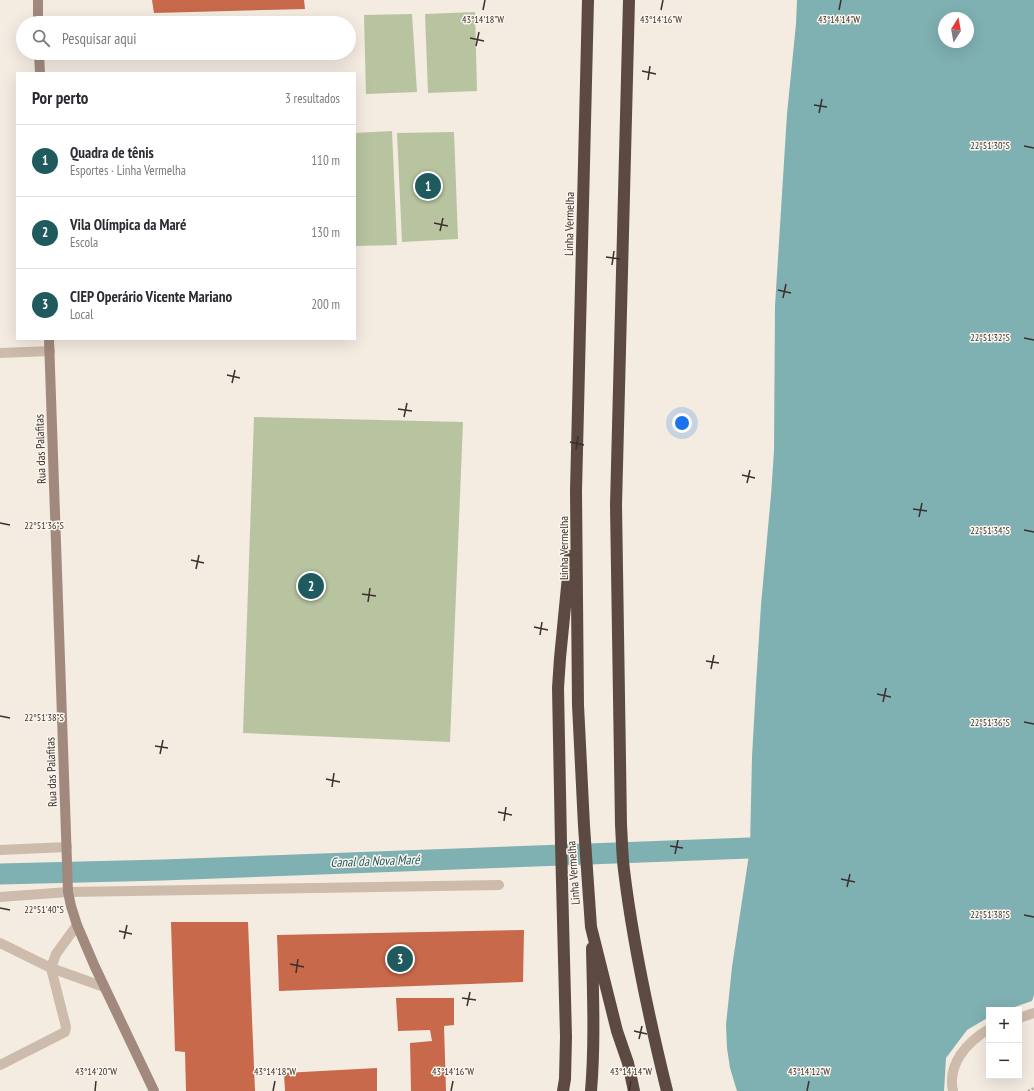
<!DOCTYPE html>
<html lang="pt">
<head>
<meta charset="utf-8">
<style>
	body { margin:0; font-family:"PT Sans Narrow",sans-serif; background:#f2f2f3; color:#2b2b33 }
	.controls { position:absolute; right:12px; bottom:12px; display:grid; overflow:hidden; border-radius:0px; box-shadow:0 4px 16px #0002 }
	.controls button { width:36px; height:36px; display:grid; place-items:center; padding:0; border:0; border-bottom:1px solid #e1e1e2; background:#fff; color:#2b2b33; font:20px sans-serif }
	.compass { position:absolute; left:938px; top:12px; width:36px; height:36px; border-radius:50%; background:#fff; box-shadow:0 4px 16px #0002; rotate:11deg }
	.you { position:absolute; left:682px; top:423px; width:14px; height:14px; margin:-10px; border:3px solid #fff; border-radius:50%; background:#1a73e8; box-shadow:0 0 0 6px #1a73e833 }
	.badge { display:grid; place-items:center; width:26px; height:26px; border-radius:50%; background:#1f5a5e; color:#fff; font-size:13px; font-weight:700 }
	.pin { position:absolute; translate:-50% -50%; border:2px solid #fff; box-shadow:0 1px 4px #0006 }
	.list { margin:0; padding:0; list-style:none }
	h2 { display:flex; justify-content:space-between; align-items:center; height:52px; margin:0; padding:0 16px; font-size:17px }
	h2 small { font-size:13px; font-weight:400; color:#7c7c81 }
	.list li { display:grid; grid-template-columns:26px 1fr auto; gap:12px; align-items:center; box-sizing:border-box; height:72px; padding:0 16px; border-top:1px solid #e1e1e2 }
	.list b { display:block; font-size:15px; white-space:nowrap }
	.list p { margin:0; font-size:13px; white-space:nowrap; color:#7c7c81 }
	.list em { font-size:13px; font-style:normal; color:#7c7c81 }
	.icon { flex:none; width:22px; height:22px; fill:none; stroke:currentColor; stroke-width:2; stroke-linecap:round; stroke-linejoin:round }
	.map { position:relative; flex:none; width:1034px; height:1091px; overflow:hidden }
	.search { position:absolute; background:#fff; box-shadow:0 4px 16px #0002; left:16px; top:16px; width:340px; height:44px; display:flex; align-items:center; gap:10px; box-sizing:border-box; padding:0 14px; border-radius:22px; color:#7c7c81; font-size:15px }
	.panel { position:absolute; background:#fff; box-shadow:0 4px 16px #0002; left:16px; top:72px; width:340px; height:268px; border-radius:0px }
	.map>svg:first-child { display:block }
	.green { fill:#b8c4a0 }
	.water { fill:#7fb0b2; fill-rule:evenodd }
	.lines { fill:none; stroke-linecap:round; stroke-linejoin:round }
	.canal { stroke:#7fb0b2; stroke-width:21 }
	.building { fill:#c8694b }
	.path { stroke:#b9a596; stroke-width:2.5; stroke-dasharray:2 2; stroke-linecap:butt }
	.lane { stroke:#cdbbac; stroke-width:10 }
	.street { stroke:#cdbbac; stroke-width:10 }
	.secondary { stroke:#a18a7d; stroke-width:10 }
	.highway { stroke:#5c4a42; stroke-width:12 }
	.ticks { fill:none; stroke:#3b302b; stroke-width:1.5 }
	.labels { text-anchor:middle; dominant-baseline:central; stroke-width:3; stroke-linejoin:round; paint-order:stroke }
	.street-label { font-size:12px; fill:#3b302b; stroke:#fbf5ee }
	.water-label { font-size:13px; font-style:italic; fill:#1f5a5e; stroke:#fbf5ee }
	.ticks-label { font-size:10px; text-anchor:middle; fill:#3b302b; stroke:#fbf5ee; stroke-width:3; stroke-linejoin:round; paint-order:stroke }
</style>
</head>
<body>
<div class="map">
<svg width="1034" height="1091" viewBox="0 0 1034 1091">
	<rect width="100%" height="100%" fill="#f4ebe1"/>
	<path class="green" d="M475 12 477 91 428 93 425 14Z
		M412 14 417 92 366 94 364 15Z
		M392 131 397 245 355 246V133Z
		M454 132 458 239 402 242 397 133Z
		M254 417 463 422 450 742 243 733Z"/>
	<path class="water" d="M797 0H1034V995L1032 1001 1006 1010H989V1017L967 1030 946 1058 944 1091H737L730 1068 727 1048 726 1025 732 967 750 848 752 757 756 685 761 605 771 495 774 451 775 306 787 114 796 24ZM944 18H968V42H944Z"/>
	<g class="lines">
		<path class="canal" d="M0 874 163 870 750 848"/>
	</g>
	<path class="building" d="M152 0H304L305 9 154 13Z
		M171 922H248L255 1091H186L185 1052 175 1051Z
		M524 930 523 982 279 991 277 935Z
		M396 998H454V1025L444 1026 446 1091H411L410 1043 432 1041 430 1030 398 1031Z
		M377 1068V1091H285L284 1073Z"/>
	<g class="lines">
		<path class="path" d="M1028 1091 1034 1088"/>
		<path class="lane" d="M68 892 499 885
			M1019 1018 1034 1013
			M0 1065 65 1032 66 1027 51 968 56 954 77 925
			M953 1091C947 1064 967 1042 989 1029"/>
		<path class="street" d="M0 353 50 351
			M0 850 67 847
			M0 897 68 892
			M0 943 51 968 104 987"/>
		<path class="secondary" d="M38 0V23
			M39 53 40 73
			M49 339 68 892 71 906 77 925 95 967 154 1091"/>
		<path class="highway" d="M588 0 576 491 578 705 584 826 591 927 617 1031 628 1063 634 1091
			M629 0 616 505 621 825C622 840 622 855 624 870 633 945 649 1018 667 1091
			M563 1091 565 1079 566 1037 561 843 558 688 560 658 570 556
			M591 1091C595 1043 593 995 592 948"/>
	</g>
	<path class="ticks" d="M483 10 485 0M661 10 663 0M839 10 841 0M470 38 484 41M476 46 479 32M642 71 656 74M648 80 650 66M814 105 827 107M819 113 822 99M1024 146 1034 148M434 223 448 226M440 231 443 218M606 257 620 259M612 265 614 251M778 290 791 293M783 298 786 284M1024 338 1034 340M227 375 240 378M232 383 235 370M398 409 412 411M404 417 407 403M570 442 584 445M576 450 578 436M742 475 755 478M747 483 750 470M913 509 927 511M919 517 922 503M0 523 10 525M1024 530 1034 532M191 560 204 563M196 569 199 555M362 594 376 596M368 602 370 588M534 627 548 630M540 635 542 622M706 661 719 663M711 669 714 655M877 694 891 697M883 702 886 688M0 716 10 718M1024 722 1034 724M155 746 168 748M160 754 163 740M326 779 340 782M332 787 334 773M498 812 512 815M504 821 506 807M670 846 683 848M675 854 678 840M841 879 855 882M847 887 850 874M0 908 10 910M1024 915 1034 917M119 931 132 934M124 939 127 925M290 964 304 967M296 973 298 959M462 998 476 1000M467 1006 470 992M634 1031 647 1034M639 1039 642 1026M95 1091 96 1081M273 1091 275 1081M451 1091 453 1081M629 1091 631 1081M807 1091 809 1081"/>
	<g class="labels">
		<g class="street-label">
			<text transform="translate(569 224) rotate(-89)">Linha Vermelha</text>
			<text transform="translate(40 449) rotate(-92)">Rua das Palafitas</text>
			<text transform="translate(563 548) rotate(-90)">Linha Vermelha</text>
			<text transform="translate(51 772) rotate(-92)">Rua das Palafitas</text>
			<text transform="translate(573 873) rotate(-94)">Linha Vermelha</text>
		</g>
		<g class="water-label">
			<text transform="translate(375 861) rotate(-2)">Canal da Nova Maré</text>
		</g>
	</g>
	<g class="ticks-label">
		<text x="483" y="23">43°14'18"W</text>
		<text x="661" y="23">43°14'16"W</text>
		<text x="839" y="23">43°14'14"W</text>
		<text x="990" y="149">22°51'30"S</text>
		<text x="990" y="341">22°51'32"S</text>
		<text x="44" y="529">22°51'36"S</text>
		<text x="990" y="534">22°51'34"S</text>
		<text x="44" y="721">22°51'38"S</text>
		<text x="990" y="726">22°51'36"S</text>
		<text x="44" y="913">22°51'40"S</text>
		<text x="990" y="918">22°51'38"S</text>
		<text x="96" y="1075">43°14'20"W</text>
		<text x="275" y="1075">43°14'18"W</text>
		<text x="453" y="1075">43°14'16"W</text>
		<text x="631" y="1075">43°14'14"W</text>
		<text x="809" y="1075">43°14'12"W</text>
	</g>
</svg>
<div class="controls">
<button>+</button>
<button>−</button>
</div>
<svg class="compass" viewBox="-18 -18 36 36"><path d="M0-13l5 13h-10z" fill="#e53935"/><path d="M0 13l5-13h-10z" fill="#7c7c81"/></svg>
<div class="you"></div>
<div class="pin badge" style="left:428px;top:186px">1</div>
<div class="pin badge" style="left:311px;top:586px">2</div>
<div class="pin badge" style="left:400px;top:959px">3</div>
<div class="search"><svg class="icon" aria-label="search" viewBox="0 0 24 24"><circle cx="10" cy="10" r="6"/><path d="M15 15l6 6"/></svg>Pesquisar aqui</div>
<section class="panel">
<h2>Por perto<small>3 resultados</small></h2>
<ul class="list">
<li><span class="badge">1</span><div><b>Quadra de tênis</b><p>Esportes · Linha Vermelha</p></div><em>110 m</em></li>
<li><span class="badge">2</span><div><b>Vila Olímpica da Maré</b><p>Escola</p></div><em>130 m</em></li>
<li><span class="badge">3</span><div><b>CIEP Operário Vicente Mariano</b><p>Local</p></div><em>200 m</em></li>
</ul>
</section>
</div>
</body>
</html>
